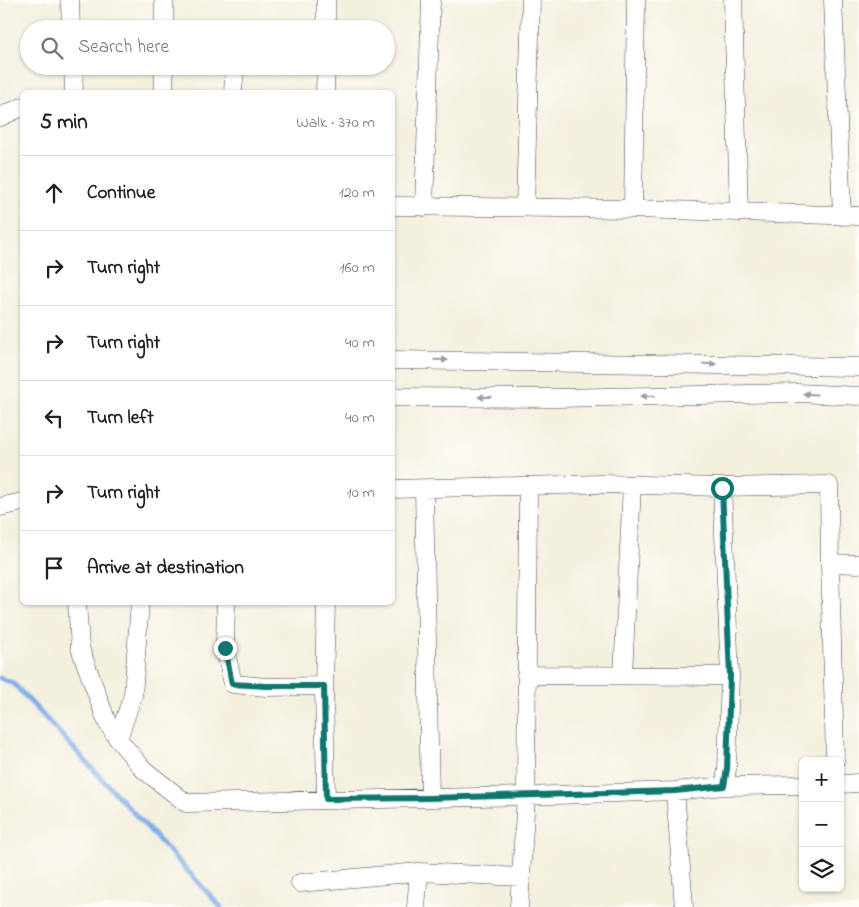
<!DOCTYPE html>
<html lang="en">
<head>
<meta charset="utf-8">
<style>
	body { margin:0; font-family:"Indie Flower",sans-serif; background:#f6f6f6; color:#202124 }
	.controls { position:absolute; right:15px; bottom:15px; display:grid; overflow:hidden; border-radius:8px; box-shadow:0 1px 4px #0004 }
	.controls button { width:45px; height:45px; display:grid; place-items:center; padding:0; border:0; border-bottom:1px solid #e0e0e0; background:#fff; color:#202124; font:25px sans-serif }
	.stop { position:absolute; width:15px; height:15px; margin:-11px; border:4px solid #0f766e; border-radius:50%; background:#fff }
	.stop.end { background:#0f766e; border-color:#fff; box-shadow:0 1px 5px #0008 }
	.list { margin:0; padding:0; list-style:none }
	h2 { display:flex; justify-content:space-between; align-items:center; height:65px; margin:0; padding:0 20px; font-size:21px }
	h2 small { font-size:16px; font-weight:400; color:#757577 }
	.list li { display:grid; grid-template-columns:32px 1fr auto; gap:15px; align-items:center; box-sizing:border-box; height:75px; padding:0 20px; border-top:1px solid #e0e0e0 }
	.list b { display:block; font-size:19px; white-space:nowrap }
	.list em { font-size:16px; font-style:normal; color:#757577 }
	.icon { flex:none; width:28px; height:28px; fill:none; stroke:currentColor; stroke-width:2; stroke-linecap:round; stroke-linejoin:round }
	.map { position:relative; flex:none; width:859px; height:907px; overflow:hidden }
	.search { position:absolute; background:#fff; box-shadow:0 1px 4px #0004; left:20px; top:20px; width:375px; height:55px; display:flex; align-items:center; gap:12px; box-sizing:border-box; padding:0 18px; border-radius:28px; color:#757577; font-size:19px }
	.panel { position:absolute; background:#fff; box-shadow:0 1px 4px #0004; left:20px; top:90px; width:375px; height:515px; border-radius:8px }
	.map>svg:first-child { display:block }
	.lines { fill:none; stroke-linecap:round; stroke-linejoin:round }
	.stream { stroke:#7eade8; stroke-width:5 }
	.street-casing { stroke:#424153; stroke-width:19 }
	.street { stroke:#fff; stroke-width:18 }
	.oneway { fill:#9c9ca7 }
	.route { stroke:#0f766e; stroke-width:6 }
</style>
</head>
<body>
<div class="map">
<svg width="859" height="907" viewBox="0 0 859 907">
	<rect width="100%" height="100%" fill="#fdfcf7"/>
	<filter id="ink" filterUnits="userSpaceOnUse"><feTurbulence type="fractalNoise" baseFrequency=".02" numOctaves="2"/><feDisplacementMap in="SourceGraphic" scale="10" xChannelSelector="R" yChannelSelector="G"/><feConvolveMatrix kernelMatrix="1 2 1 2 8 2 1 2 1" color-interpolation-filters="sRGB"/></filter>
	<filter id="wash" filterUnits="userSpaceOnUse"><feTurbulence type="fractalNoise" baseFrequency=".0096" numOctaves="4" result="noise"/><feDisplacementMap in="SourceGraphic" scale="20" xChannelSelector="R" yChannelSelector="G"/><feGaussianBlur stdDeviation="1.12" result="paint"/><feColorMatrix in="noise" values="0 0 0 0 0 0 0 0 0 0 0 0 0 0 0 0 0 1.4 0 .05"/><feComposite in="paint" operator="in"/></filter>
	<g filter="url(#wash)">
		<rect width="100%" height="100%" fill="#f4f0de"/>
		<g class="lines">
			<path class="stream" d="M0 678 13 683 221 907"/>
		</g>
	</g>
	<g filter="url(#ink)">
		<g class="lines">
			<g class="street-casing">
				<path id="street" d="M70 0 71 29
					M636 0 633 209 739 212
					M733 0 739 212 859 216
					M833 0 842 216
					M164 29V0
					M326 29V0
					M73 66 74 92
					M164 92V66
					M233 92 235 66
					M325 92 326 66
					M0 117 22 107
					M392 206 633 209
					M424 207 431 0
					M525 207 531 0
					M392 360 859 367
					M392 397 557 398 798 393 859 396
					M392 489 602 484 722 487 829 485 830 563 859 564
					M424 489 430 798
					M0 507 22 502
					M830 563 835 761
					M77 602 80 648 107 722 118 739 143 769 186 803 526 796 675 791 724 786 803 785
					M226 602 225 648 233 684 266 687 324 686 326 602
					M526 675 730 676 722 487
					M623 675 632 485
					M324 686 326 799
					M118 739 133 695 140 602
					M840 784 859 783
					M724 786 727 769 730 676
					M675 791 684 907
					M300 883 419 872 520 877
					M416 907 419 872
					M519 907 526 796 528 486"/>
			</g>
			<use href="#street" class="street"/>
		</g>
		<defs><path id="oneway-solid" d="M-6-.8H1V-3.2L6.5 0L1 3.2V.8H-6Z" transform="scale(1.25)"/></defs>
		<g class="oneway">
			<use href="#oneway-solid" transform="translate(441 360) rotate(1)"/>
			<use href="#oneway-solid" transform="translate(709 364) rotate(1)"/>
			<use href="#oneway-solid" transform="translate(810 394) rotate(-177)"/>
			<use href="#oneway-solid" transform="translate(648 396) rotate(179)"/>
			<use href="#oneway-solid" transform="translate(485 397) rotate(-180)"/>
		</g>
	</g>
	<g class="lines" filter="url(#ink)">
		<path class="route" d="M225 648 232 684 266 686H324L326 799 430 798 675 791 724 786 727 769 730 676 722 488"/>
	</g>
</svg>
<div class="controls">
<button>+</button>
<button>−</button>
<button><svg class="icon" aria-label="layers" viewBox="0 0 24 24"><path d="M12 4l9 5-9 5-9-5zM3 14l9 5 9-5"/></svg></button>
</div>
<div class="stop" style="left:722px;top:488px"></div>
<div class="stop end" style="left:225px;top:648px"></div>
<div class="search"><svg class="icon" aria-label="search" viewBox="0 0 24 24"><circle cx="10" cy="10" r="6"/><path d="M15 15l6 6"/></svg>Search here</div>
<section class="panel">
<h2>5 min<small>Walk · 370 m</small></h2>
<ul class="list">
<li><svg class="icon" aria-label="ahead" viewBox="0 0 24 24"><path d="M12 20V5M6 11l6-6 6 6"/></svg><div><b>Continue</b></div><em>120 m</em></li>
<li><svg class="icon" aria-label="right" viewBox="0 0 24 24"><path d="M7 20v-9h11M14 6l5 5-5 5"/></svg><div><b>Turn right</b></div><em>160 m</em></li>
<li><svg class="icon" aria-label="right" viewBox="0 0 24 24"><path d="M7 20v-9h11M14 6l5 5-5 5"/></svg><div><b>Turn right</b></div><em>40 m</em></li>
<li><svg class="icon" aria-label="left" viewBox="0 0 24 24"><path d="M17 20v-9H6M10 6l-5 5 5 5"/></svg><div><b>Turn left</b></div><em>40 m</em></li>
<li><svg class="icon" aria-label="right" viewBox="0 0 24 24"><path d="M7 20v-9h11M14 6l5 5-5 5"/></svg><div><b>Turn right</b></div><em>10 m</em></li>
<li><svg class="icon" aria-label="arrive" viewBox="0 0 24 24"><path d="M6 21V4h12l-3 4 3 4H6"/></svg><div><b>Arrive at destination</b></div></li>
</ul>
</section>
</div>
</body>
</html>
